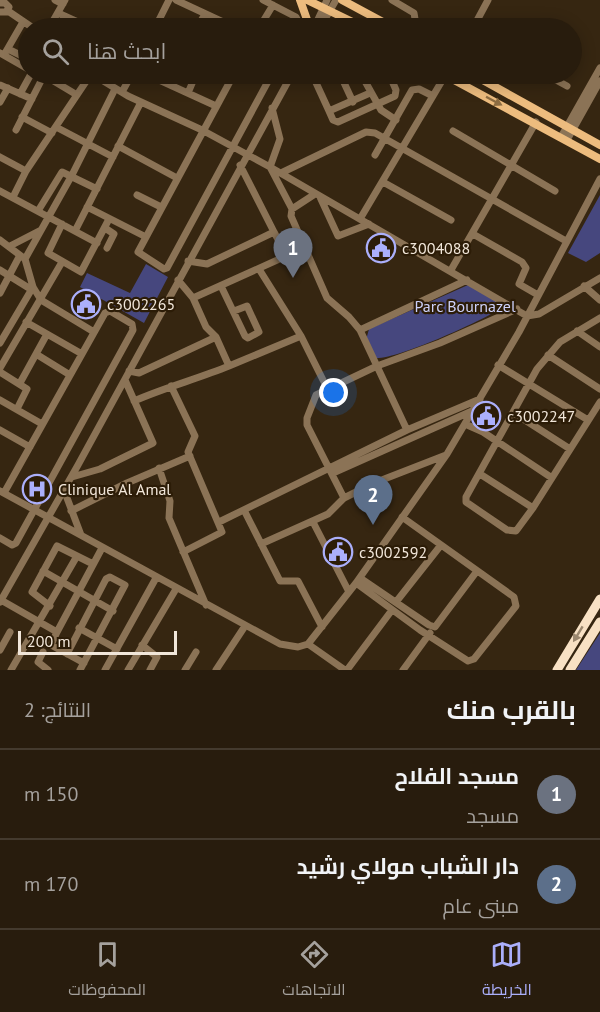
<!DOCTYPE html>
<html lang="ar">
<head>
<meta charset="utf-8">
<style>
	body { margin:0; font-family:"PT Sans",Cairo,sans-serif; background:#34291b; color:#f1f3f6; direction:rtl }
	.scale { position:absolute; left:18px; bottom:15px; width:159px; box-sizing:border-box; padding-left:6px; border:3px solid #f1e6d9; border-top:0; font-size:16px; line-height:21px; white-space:nowrap; color:#f1e6d9; -webkit-text-stroke:4px #2c1c07; paint-order:stroke }
	.you { position:absolute; left:334px; top:393px; width:21px; height:21px; margin:-15px; border:4px solid #fff; border-radius:50%; background:#1a73e8; box-shadow:0 0 0 9px #1a73e833 }
	.badge { display:grid; place-items:center; width:39px; height:39px; border-radius:50%; background:#abaffb; color:#fff; font-size:20px; font-weight:700 }
	.pin { position:absolute; translate:-50% -50px; filter:drop-shadow(0 2px 3px #0008) }
	.pin::after { content:''; position:absolute; top:32px; width:21px; height:18px; background:inherit; clip-path:polygon(0 0,100% 0,50% 100%) }
	.list { margin:0; padding:0; list-style:none }
	h2 { display:flex; justify-content:space-between; align-items:center; height:78px; margin:0; padding:0 24px; font-size:26px }
	h2 small { font-size:20px; font-weight:400; color:#a5a19d }
	.list li { display:grid; grid-template-columns:39px 1fr auto; gap:18px; align-items:center; box-sizing:border-box; height:90px; padding:0 24px; border-top:2px solid #443a2e }
	.list b { display:block; font-size:22px; white-space:nowrap }
	.list p { margin:0; font-size:20px; white-space:nowrap; color:#a5a19d }
	.list em { font-size:20px; font-style:normal; color:#a5a19d }
	.icon { flex:none; width:33px; height:33px; fill:none; stroke:currentColor; stroke-width:2; stroke-linecap:round; stroke-linejoin:round }
	.map { position:relative; flex:none; width:600px; height:670px; overflow:hidden; direction:ltr }
	.search { position:absolute; background:#281c0d; box-shadow:0 3px 15px #0003; left:18px; right:18px; top:18px; height:66px; display:flex; align-items:center; gap:15px; box-sizing:border-box; padding:0 21px; border-radius:33px; color:#a5a19d; font-size:22px }
	.sheet { height:258px; background:#281c0d }
	nav { display:flex; justify-content:space-around; align-items:center; box-sizing:border-box; height:84px; border-top:2px solid #443a2e; background:#281c0d; font-size:16px; color:#a5a19d }
	nav a { display:grid; justify-items:center; gap:3px }
	nav .on { color:#abaffb }
	.map>svg:first-child { display:block }
	.green { fill:#46477e }
	.lines { fill:none; stroke-linecap:round; stroke-linejoin:round }
	.minor { stroke:#8b7356; stroke-width:7 }
	.major { stroke:#edbc7e; stroke-width:8 }
	.highway { stroke:#f8e1c4; stroke-width:9 }
	.oneway { fill:#8c6c42 }
	.oneway2 { fill:#9c886f }
	.labels { text-anchor:middle; dominant-baseline:central; stroke-width:4.5; stroke-linejoin:round; paint-order:stroke }
	.poi-label { font-size:16px; fill:#f1e6d9; stroke:#2c1c07; text-anchor:start }
	.park-label { font-size:16px; fill:#cdd1fa; stroke:#2c1c07 }
</style>
</head>
<body>
<div class="map">
<svg width="600" height="670" viewBox="0 0 600 670">
	<rect width="100%" height="100%" fill="#362611"/>
	<path class="green" d="M600 195V253L586 262 568 253Z
		M146 264 168 277 144 323 80 287 87 273 130 293Z
		M468 285 505 306C486 319 395 361 374 358L366 340 369 329Z
		M600 633V670H576Z"/>
	<g class="lines">
		<path class="minor" d="M55 0 63 4
			M176 0 236 28
			M263 0 296 17 299 23 297 28
			M392 0 414 13 415 19 411 28
			M0 3H5L9 7 6 12H0
			M8 11 33 28
			M58 13 91 28
			M158 21 174 28
			M49 28 65 0
			M155 28 169 0
			M197 28 205 14
			M259 28 273 5
			M314 28 327 0
			M320 28 336 0
			M473 28 488 0
			M8 49 28 59
			M0 53 28 69
			M4 55 23 22
			M42 74 77 95
			M92 74 128 96 202 130 270 167 527 316 539 314 600 278
			M153 74 157 79 216 106
			M234 74 138 252 164 269 167 268 272 74
			M312 74 329 111 370 93
			M340 74 353 102
			M361 74 381 110 396 120
			M545 74 567 86
			M0 85 32 99
			M122 92 132 74
			M188 93 196 74
			M20 94 31 74
			M0 102 8 88
			M272 108 280 139 270 167 292 209 291 216 327 298 349 317 360 330 407 430
			M329 111 333 120 338 122 395 96 396 90 389 74
			M22 117 52 133
			M56 127 113 157
			M16 130 44 75
			M453 131 555 191
			M561 137 600 68
			M567 140 600 81
			M118 146 177 178
			M375 155 412 90 419 89 433 96
			M0 157 26 171
			M240 165 274 232
			M281 173 366 132 375 133 566 241
			M383 182 451 220
			M0 191 97 243
			M137 195 161 207
			M13 197 26 171 91 74
			M320 197 338 236 369 224
			M87 207 146 237
			M292 209 315 194
			M38 211 62 172 97 189
			M360 219 446 74
			M62 224 48 253 81 272 109 219
			M105 228 114 234 107 248
			M75 231 141 102
			M473 234 522 262 526 268 519 284 538 295
			M0 240 25 259 33 287 41 300 94 332
			M10 246 41 230
			M25 259 72 175 115 89
			M188 261 207 264 274 232 287 256
			M259 269 301 336 327 388
			M0 270 32 290
			M451 270 536 122
			M178 280 193 298 206 327 216 337 229 366 301 336
			M221 286 245 336 248 338 259 332 247 306 234 311
			M584 286 600 300
			M0 293 20 255
			M193 298 304 248
			M600 318 560 342 537 369 466 497V502L507 530 516 531 533 508 600 402
			M26 322 82 354
			M360 330 467 280
			M577 331 600 347
			M0 343 33 287
			M36 354 70 375
			M548 355 600 389
			M498 365 588 420
			M0 368 62 262
			M129 371 139 373 216 337
			M0 372 27 389 17 409
			M20 383 47 334
			M171 386 195 436 188 452 222 532 183 552
			M0 400 42 424
			M134 401C166 387 197 379 229 366
			M514 413 570 449
			M465 424 483 432 552 478
			M0 430 30 447
			M159 468 170 501 169 518 206 605
			M333 473 472 411
			M480 474 533 508
			M72 477 100 469 153 443 125 380
			M64 490 81 535
			M0 491 280 644 298 647 308 644 356 583 447 454 519 332 600 179
			M344 498 307 425V418L316 395 377 366 440 343 517 309
			M244 510 280 581H298L322 627
			M71 511 127 483 190 456
			M219 522 407 430 480 399
			M313 522 349 592
			M0 538 12 545 16 543 133 330 132 324 110 311 105 313 4 493
			M261 544 328 514 344 498 374 483 446 455
			M43 571 113 611
			M360 578 429 625 435 627 477 571
			M356 583 420 630 468 661 474 659 516 606 514 597 402 517
			M1 600 57 632 102 548
			M0 602 78 465 292 74
			M396 602 441 545
			M50 606 32 592 57 546 93 564
			M79 628 117 649
			M57 632 51 645 84 663
			M308 644 345 670
			M142 645 157 657 150 670
			M0 650 10 632
			M43 652 38 662 48 670
			M67 654 106 579 110 577 125 585 80 670
			M11 670 77 556
			M105 670 156 578
			M128 670 176 589
			M185 670 196 652
			M216 670 245 626
			M347 670 392 610
			M403 670 430 633"/>
		<path class="major" d="M300 0 310 28
			M307 0 365 28
			M342 0 394 28
			M443 74 600 159
			M472 74 600 145"/>
		<path class="highway" d="M557 670 600 599
			M570 670 600 622"/>
	</g>
	<defs><path id="oneway-solid" d="M-6-.8H1V-3.2L6.5 0L1 3.2V.8H-6Z" transform="scale(1.5)"/></defs>
	<use class="oneway" href="#oneway-solid" transform="translate(494 101) rotate(28)"/>
	<use class="oneway2" href="#oneway-solid" transform="translate(578 634) rotate(121)"/>
	<defs>
		<g id="civic-ring" transform="scale(1.5)"><circle r="9.5" fill="#2c1c07" stroke="#abaffb" stroke-width="1.5"/><path d="M-.6-6.5H3V-4.5H.6V-3L4-1V1h2V6H-6V1h2V-1L-.6-3ZM-1.2 2.5V6h2.4V2.5Z" fill="#abaffb"/></g>
		<g id="hospital-ring" transform="scale(1.5)"><circle r="9.5" fill="#2c1c07" stroke="#abaffb" stroke-width="1.5"/><path d="M-5-5h3v3.5h4V-5h3V5h-3V1.5h-4V5h-3Z" fill="#abaffb"/></g>
	</defs>
	<g fill-rule="evenodd">
		<use href="#civic-ring" x="381" y="248"/>
		<use href="#civic-ring" x="86" y="304"/>
		<use href="#civic-ring" x="486" y="416"/>
		<use href="#hospital-ring" x="37" y="489"/>
		<use href="#civic-ring" x="338" y="552"/>
	</g>
	<g class="labels">
		<g class="poi-label">
			<text x="402" y="248">c3004088</text>
			<text x="107" y="304">c3002265</text>
			<text x="507" y="416">c3002247</text>
			<text x="58" y="489">Clinique Al Amal</text>
			<text x="359" y="552">c3002592</text>
		</g>
		<g class="park-label">
			<text x="465" y="306">Parc Bournazel</text>
		</g>
	</g>
</svg>
<div class="scale">200 m</div>
<div class="you"></div>
<div class="pin badge" style="left:293px;top:278px;background:#6b7280">1</div>
<div class="pin badge" style="left:373px;top:525px;background:#5c6f8a">2</div>
<div class="search"><svg class="icon" aria-label="search" viewBox="0 0 24 24"><circle cx="10" cy="10" r="6"/><path d="M15 15l6 6"/></svg>ابحث هنا</div>
</div>
<section class="sheet">
<h2>بالقرب منك<small>النتائج: 2</small></h2>
<ul class="list">
<li><span class="badge" style="background:#6b7280">1</span><div><b>مسجد الفلاح</b><p>مسجد</p></div><em>150 m</em></li>
<li><span class="badge" style="background:#5c6f8a">2</span><div><b>دار الشباب مولاي رشيد</b><p>مبنى عام</p></div><em>170 m</em></li>
</ul>
</section>
<nav>
<a class="on"><svg class="icon" aria-label="map" viewBox="0 0 24 24"><path d="M3 6l6-2 6 2 6-2v14l-6 2-6-2-6 2zM9 4v14M15 6v14"/></svg>الخريطة</a>
<a><svg class="icon" aria-label="directions" viewBox="0 0 24 24"><path d="M12 3l9 9-9 9-9-9zM9 14v-3h6M13 9l2 2-2 2"/></svg>الاتجاهات</a>
<a><svg class="icon" aria-label="saved" viewBox="0 0 24 24"><path d="M7 4h10v16l-5-4-5 4z"/></svg>المحفوظات</a>
</nav>
</body>
</html>
